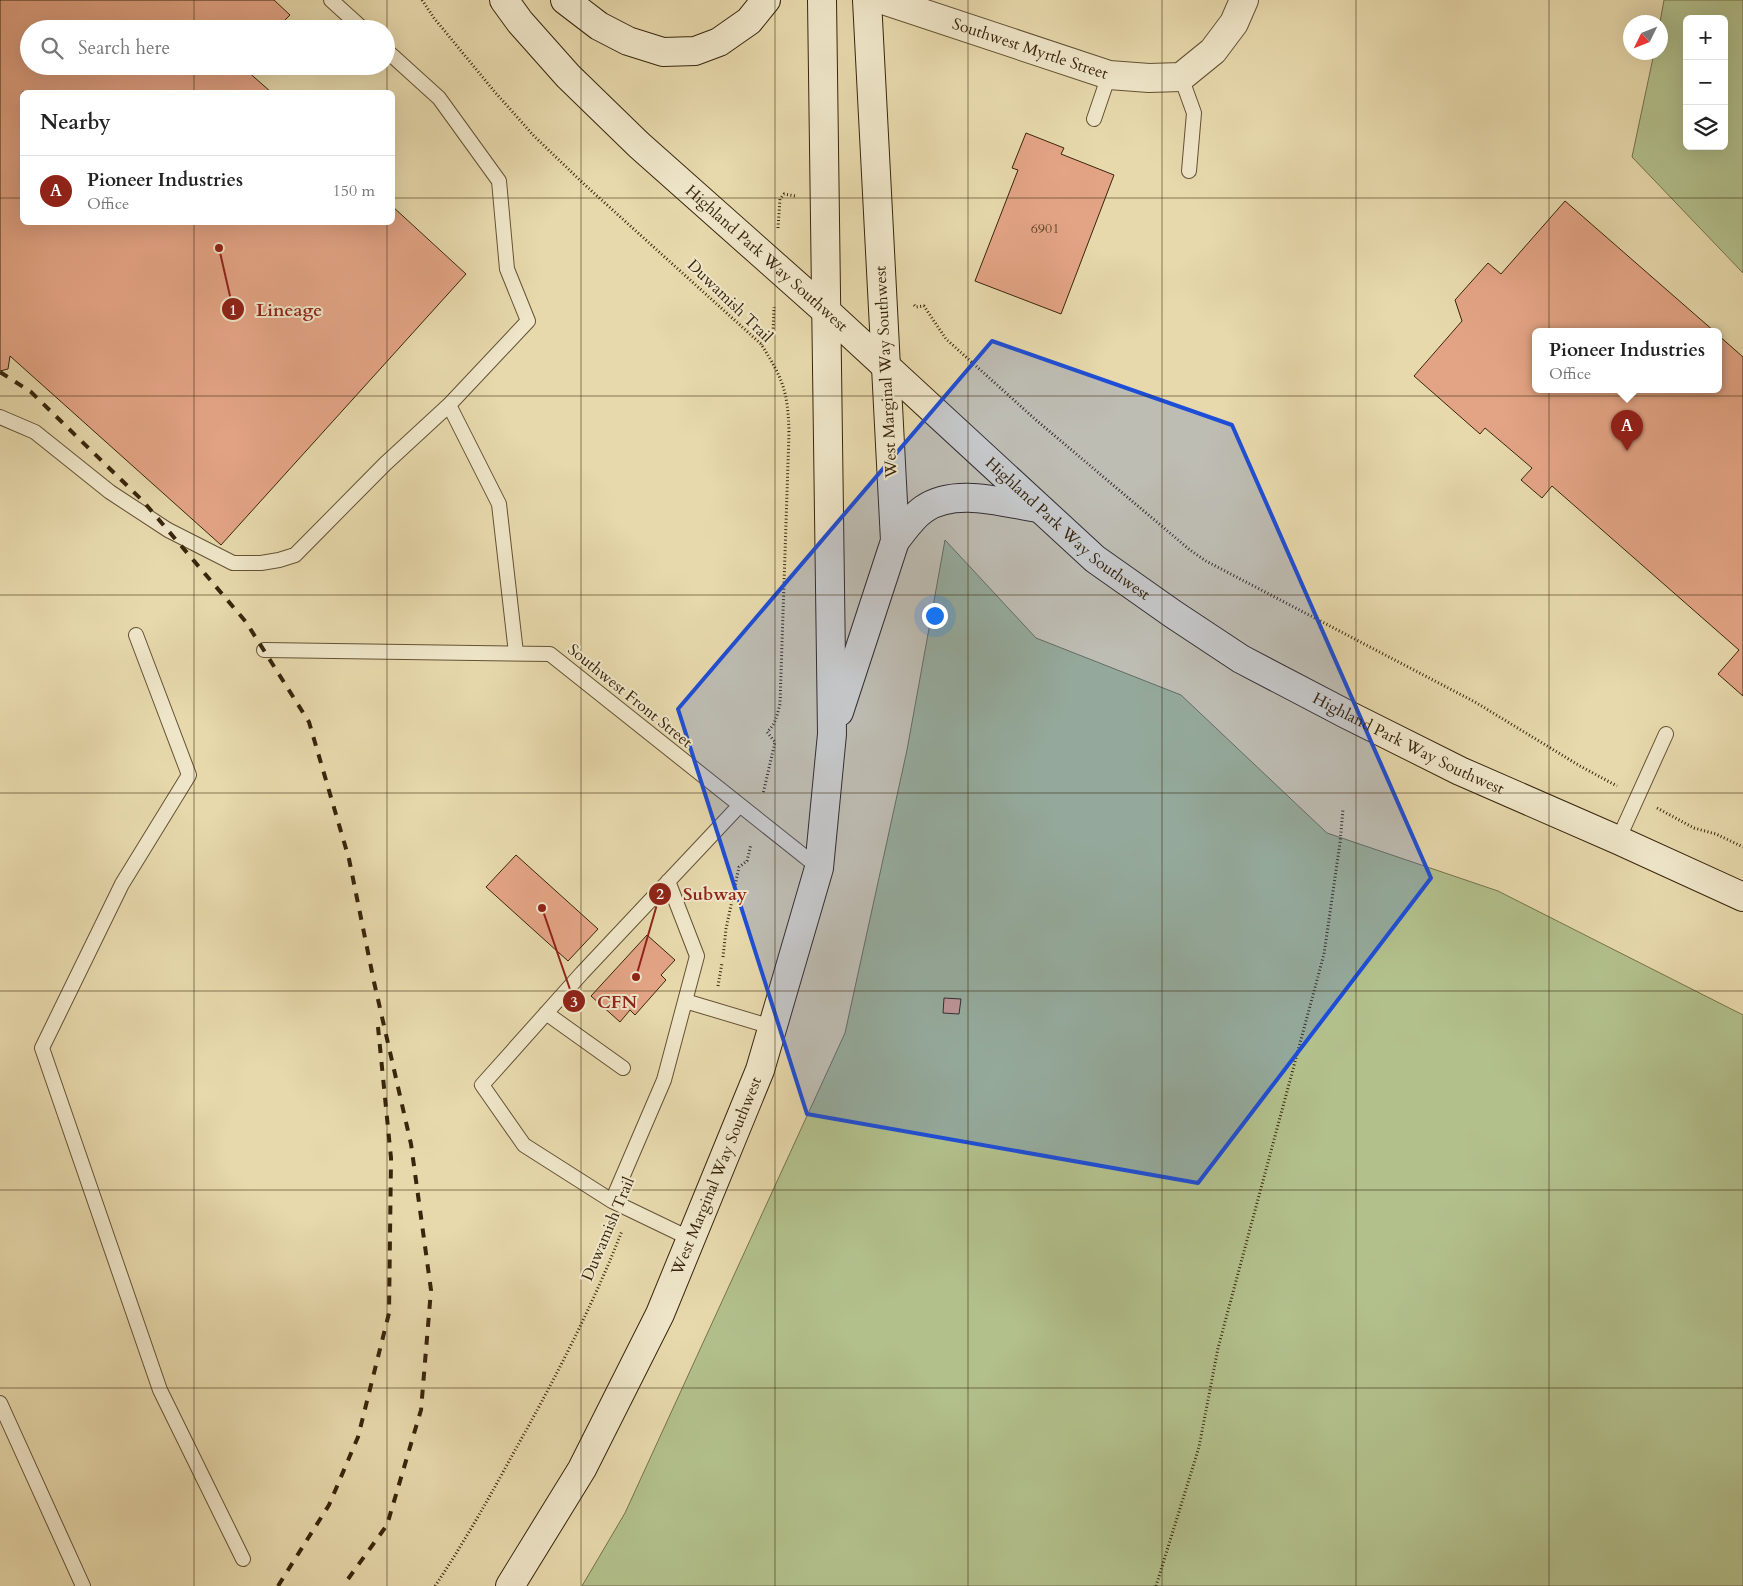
<!DOCTYPE html>
<html lang="en">
<head>
<meta charset="utf-8">
<style>
	body { margin:0; font-family:Cardo,serif; background:#f2f2f2; color:#222 }
	.controls { position:absolute; right:15px; top:15px; display:grid; overflow:hidden; border-radius:8px; box-shadow:0 5px 20px #0002 }
	.controls button { width:45px; height:45px; display:grid; place-items:center; padding:0; border:0; border-bottom:1px solid #e0e0e0; background:#fff; color:#222; font:25px sans-serif }
	.compass { position:absolute; left:1623px; top:15px; width:45px; height:45px; border-radius:50%; background:#fff; box-shadow:0 5px 20px #0002; rotate:227deg }
	.you { position:absolute; left:934px; top:615px; width:18px; height:18px; margin:-12px; border:4px solid #fff; border-radius:50%; background:#1a73e8; box-shadow:0 0 0 8px #1a73e833 }
	.badge { display:grid; place-items:center; width:32px; height:32px; border-radius:50%; background:#8f2418; color:#fff; font-size:16px; font-weight:700 }
	.pin { position:absolute; translate:-50% -41px; filter:drop-shadow(0 1px 2px #0008) }
	.pin::after { content:''; position:absolute; top:26px; width:18px; height:15px; background:inherit; clip-path:polygon(0 0,100% 0,50% 100%) }
	.popup { position:absolute; left:1532px; top:328px; width:190px; height:65px; box-sizing:border-box; display:grid; place-content:center; border-radius:8px; background:#fff; filter:drop-shadow(0 1px 4px #0005); font-size:16px; white-space:nowrap; color:#767676 }
	.popup b { font-size:19px; color:#222 }
	.popup::after { content:''; position:absolute; left:50%; top:100%; margin-left:-10px; border:10px solid transparent; border-top-color:#fff }
	.list { margin:0; padding:0; list-style:none }
	h2 { display:flex; justify-content:space-between; align-items:center; height:65px; margin:0; padding:0 20px; font-size:21px }
	h2 small { font-size:16px; font-weight:400; color:#767676 }
	.list li { display:grid; grid-template-columns:32px 1fr auto; gap:15px; align-items:center; box-sizing:border-box; height:70px; padding:0 20px; border-top:1px solid #e0e0e0 }
	.list b { display:block; font-size:19px; white-space:nowrap }
	.list p { margin:0; font-size:16px; white-space:nowrap; color:#767676 }
	.list em { font-size:16px; font-style:normal; color:#767676 }
	.icon { flex:none; width:28px; height:28px; fill:none; stroke:currentColor; stroke-width:2; stroke-linecap:round; stroke-linejoin:round }
	.map { position:relative; flex:none; width:1743px; height:1586px; overflow:hidden }
	.search { position:absolute; background:#fff; box-shadow:0 5px 20px #0002; left:20px; top:20px; width:375px; height:55px; display:flex; align-items:center; gap:12px; box-sizing:border-box; padding:0 18px; border-radius:28px; color:#767676; font-size:19px }
	.panel { position:absolute; background:#fff; box-shadow:0 5px 20px #0002; left:20px; top:90px; width:375px; height:135px; border-radius:8px }
	.map>svg:first-child { display:block }
	.green { fill:#b2c08c; stroke:#75724c; fill-rule:evenodd }
	.building { fill:#e3a485; stroke:#38250c }
	.lines { fill:none; stroke-linecap:round; stroke-linejoin:round }
	.lane-casing { stroke:#645234; stroke-width:16 }
	.street-casing { stroke:#645234; stroke-width:30 }
	.secondary-casing { stroke:#38250c; stroke-width:30 }
	.path { stroke:#38250c; stroke-width:3; stroke-dasharray:1 2.5; stroke-linecap:butt }
	.lane { stroke:#efe6c9; stroke-width:14 }
	.street { stroke:#efe6c9; stroke-width:28 }
	.secondary { stroke:#efe6c9; stroke-width:28 }
	.rail { stroke:#38250c; stroke-width:4; stroke-dasharray:9 9; stroke-linecap:butt }
	.marked { fill:#1d4ed8; fill-opacity:0.2; stroke:#1d4ed8; stroke-width:4; stroke-linejoin:round }
	.grid { fill:none; stroke:#38250c; stroke-width:1; stroke-opacity:0.55 }
	.labels { text-anchor:middle; dominant-baseline:central; stroke-width:4; stroke-linejoin:round; paint-order:stroke }
	.number-label { font-size:14px; fill:#63452a }
	.street-label { font-size:16px; fill:#38250c; stroke:#efe6c9 }
	.leader { fill:none; stroke:#8f2418; stroke-width:2 }
	.callout-dot { fill:#8f2418; stroke:#efe6c9; stroke-width:2 }
	.mark-label { font-size:15px; text-anchor:middle; font-weight:bold; fill:#fff }
	.callout-label { font-size:18px; text-anchor:middle; font-weight:bold; fill:#8f2418; stroke:#efe6c9; stroke-width:4; stroke-linejoin:round; paint-order:stroke }
</style>
</head>
<body>
<div class="map">
<svg width="1743" height="1586" viewBox="0 0 1743 1586">
	<rect width="100%" height="100%" fill="#e7d9ac"/>
	<filter id="stains"><feTurbulence type="fractalNoise" baseFrequency=".004" numOctaves="4"/><feColorMatrix values="0 0 0 0 .2 0 0 0 0 .09 0 0 0 0 .02 0 0 0 .5 -.17"/></filter>
	<radialGradient id="worn" r=".72"><stop offset=".6" stop-color="#630" stop-opacity="0"/><stop offset="1" stop-color="#630" stop-opacity=".3"/></radialGradient>
	<path class="green" d="M1664 0H1743V273L1632 157 1654 53 1660 52V22ZM1687 19H1724V146H1687Z
		M945 540 1036 638 1181 695 1327 833 1498 891 1743 1015V1586H582L625 1513 845 1033 907 750Z"/>
	<path class="building" d="M0 0H274L290 15 284 21 289 25 285 29H29V66H250L246 70 271 92H22V222H392V206L466 274 221 545 10 356 8 369 0 371Z
		M1026 133 1064 148 1061 154 1114 175 1061 314 975 281 1018 170 1012 168Z
		M1565 201 1715 332H1536V390H1718V335L1743 357V696L1718 674 1739 650 1552 486 1542 498 1521 480 1532 468 1485 428 1480 434 1414 376 1462 321 1455 300 1488 263 1501 274Z
		M516 855 598 929 568 961 486 887Z
		M647 935 675 960 661 975 666 980 635 1015 630 1010 620 1022 591 996Z
		M944 998 961 999 959 1014 943 1013Z"/>
	<g class="lines">
		<g class="lane-casing">
			<path id="lane" d="M331 0 363 29
				M1181 77 1194 113 1189 171
				M1094 119 1109 75
				M449 405 499 504 516 653
				M0 417 35 432 110 492 168 530 233 563H261L279 560 295 555 385 464 449 405 528 321 507 269 499 181 439 98 386 50
				M136 635 189 775 122 884 42 1048 160 1390 243 1559
				M264 650 550 654 819 868
				M1618 840 1666 734
				M685 1001 772 1027
				M546 1013 623 1068
				M612 1201 664 1080 697 956 668 881
				M691 1239 612 1201 524 1145 482 1085 582 973 740 805
				M0 1403 83 1586"/>
		</g>
		<g class="street-casing">
			<g id="street">
				<path id="s1" d="M883 0 1109 75 1149 78 1181 77 1213 51 1234 23 1244 0"/>
			</g>
		</g>
		<g class="secondary-casing">
			<g id="secondary">
				<path id="s2" d="M504 0 520 22 568 76 639 145 827 312 1095 559 1173 614 1241 659 1346 714 1460 771 1618 840 1743 897"/>
				<path d="M565 0 599 26 628 41 663 52 695 51 719 42 749 21 766 0"/>
				<path d="M895 541C904 530 912 517 924 509 955 487 1004 503 1038 508"/>
				<path d="M839 712 895 541 867 0"/>
				<path id="s3" d="M510 1586 582 1469 660 1314 760 1070 819 868 832 734 822 0"/>
			</g>
		</g>
		<path class="path" d="M422 0 434 18 494 91 534 136 585 185 761 344C783 379 788 391 789 433L780 704C777 715 776 724 767 732L775 742 763 794
			M778 228 780 199 784 194 795 196
			M914 305 916 307 924 306 946 339 1036 420 1190 550 1206 561 1475 702 1580 766 1617 786
			M761 344 773 334 774 307
			M1657 808 1694 828 1716 834 1743 847
			M723 957 726 929 739 867 747 861 751 844
			M718 986 722 963
			M435 1586C464 1543 489 1498 514 1452 554 1381 592 1307 622 1231
			M1156 1586 1199 1447 1218 1348 1324 954 1340 843 1343 809"/>
		<use href="#lane" class="lane"/>
		<use href="#street" class="street"/>
		<use href="#secondary" class="secondary"/>
		<path class="rail" d="M0 372 31 392 143 501 246 622 309 722 349 859 374 982 411 1144 431 1290 421 1410 387 1525 343 1586
			M278 1586 329 1505 358 1437 389 1313 391 1158 378 1027"/>
	</g>
	<path class="marked" d="M992 341 1232 425 1431 878 1198 1183 807 1114 678 709Z"/>
	<path class="grid" d="M194 0V29M387 0V92M581 0V1586M775 0V1586M968 0V1586M1162 0V1586M1356 0V1586M1549 0V1586M194 66V92M0 198H22M392 198H1743M194 222V1586M387 222V1586M0 396H1743M0 595H1743M0 793H1743M0 991H1743M0 1190H1743M0 1388H1743"/>
	<g class="labels">
		<g class="number-label">
			<text x="1045" y="228">6901</text>
		</g>
		<g class="street-label">
			<text stroke="none"><textPath href="#s1" startOffset="155">Southwest Myrtle Street</textPath></text>
			<text stroke="none"><textPath href="#s2" startOffset="369">Highland Park Way Southwest</textPath></text>
			<text transform="translate(730 301) rotate(44)">Duwamish Trail</text>
			<text transform="translate(886 372) rotate(-93)">West Marginal Way Southwest</text>
			<text stroke="none"><textPath href="#s2" startOffset="774">Highland Park Way Southwest</textPath></text>
			<text transform="translate(630 696) rotate(39)">Southwest Front Street</text>
			<text stroke="none"><textPath href="#s2" startOffset="1179">Highland Park Way Southwest</textPath></text>
			<text stroke="none"><textPath href="#s3" startOffset="460">West Marginal Way Southwest</textPath></text>
			<text transform="translate(608 1229) rotate(-67)">Duwamish Trail</text>
		</g>
	</g>
	<path class="leader" d="M219 248L233 309M636 977L660 894M542 908L574 1001"/>
	<g class="callout-dot">
		<circle cx="219" cy="248" r="5"/>
		<circle cx="636" cy="977" r="5"/>
		<circle cx="542" cy="908" r="5"/>
		<circle cx="233" cy="309" r="12"/>
		<circle cx="660" cy="894" r="12"/>
		<circle cx="574" cy="1001" r="12"/>
	</g>
	<g class="mark-label">
		<text x="233" y="315">1</text>
		<text x="660" y="899">2</text>
		<text x="574" y="1007">3</text>
	</g>
	<g class="callout-label">
		<text x="289" y="316">Lineage</text>
		<text x="715" y="900">Subway</text>
		<text x="617" y="1008">CFN</text>
	</g>
	<rect width="100%" height="100%" filter="url(#stains)"/>
	<rect width="100%" height="100%" fill="url(#worn)"/>
</svg>
<div class="controls">
<button>+</button>
<button>−</button>
<button><svg class="icon" aria-label="layers" viewBox="0 0 24 24"><path d="M12 4l9 5-9 5-9-5zM3 14l9 5 9-5"/></svg></button>
</div>
<svg class="compass" viewBox="-18 -18 36 36"><path d="M0-13l5 13h-10z" fill="#e53935"/><path d="M0 13l5-13h-10z" fill="#767676"/></svg>
<div class="you"></div>
<div class="pin badge" style="left:1627px;top:451px">A</div>
<div class="popup"><b>Pioneer Industries</b>Office</div>
<div class="search"><svg class="icon" aria-label="search" viewBox="0 0 24 24"><circle cx="10" cy="10" r="6"/><path d="M15 15l6 6"/></svg>Search here</div>
<section class="panel">
<h2>Nearby<small></small></h2>
<ul class="list">
<li><span class="badge">A</span><div><b>Pioneer Industries</b><p>Office</p></div><em>150 m</em></li>
</ul>
</section>
</div>
</body>
</html>
